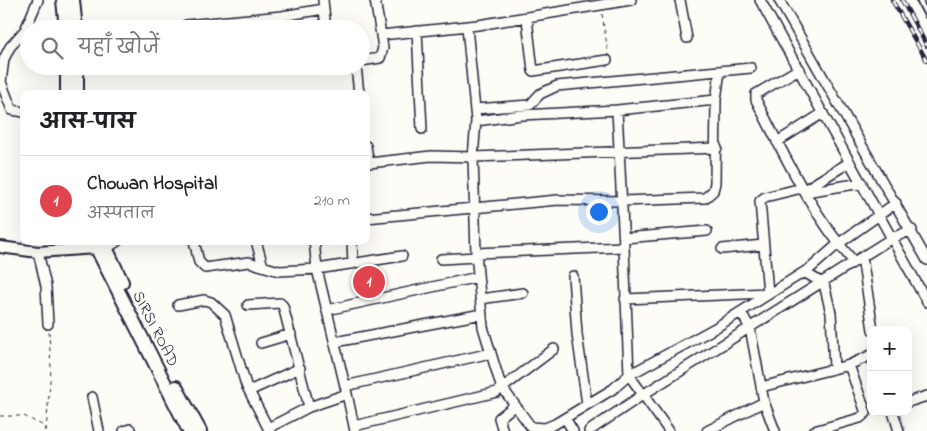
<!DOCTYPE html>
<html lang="hi">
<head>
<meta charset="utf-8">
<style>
	body { margin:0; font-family:"Indie Flower","Playpen Sans Deva",sans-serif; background:#f2f2f2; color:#202124 }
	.controls { position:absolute; right:15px; bottom:15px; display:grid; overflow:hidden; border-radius:10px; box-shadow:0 5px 20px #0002 }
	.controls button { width:45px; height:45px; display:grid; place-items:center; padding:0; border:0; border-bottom:1px solid #e0e0e0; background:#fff; color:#202124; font:25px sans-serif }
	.you { position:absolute; left:598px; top:211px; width:18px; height:18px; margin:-12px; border:4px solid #fff; border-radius:50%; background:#1a73e8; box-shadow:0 0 0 8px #1a73e833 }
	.badge { display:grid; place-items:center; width:32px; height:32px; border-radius:50%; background:#7c3aed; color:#fff; font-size:16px; font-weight:700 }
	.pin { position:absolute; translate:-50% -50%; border:2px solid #fff; box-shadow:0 1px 5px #0006 }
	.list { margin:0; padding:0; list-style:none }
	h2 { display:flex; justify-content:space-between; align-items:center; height:65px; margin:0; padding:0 20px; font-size:21px }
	h2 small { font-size:16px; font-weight:400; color:#757577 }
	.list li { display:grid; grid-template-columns:32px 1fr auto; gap:15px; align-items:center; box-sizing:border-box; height:90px; padding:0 20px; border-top:1px solid #e0e0e0 }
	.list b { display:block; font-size:19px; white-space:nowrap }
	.list p { margin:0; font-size:16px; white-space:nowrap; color:#757577 }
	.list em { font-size:16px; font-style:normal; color:#757577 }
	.icon { flex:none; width:28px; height:28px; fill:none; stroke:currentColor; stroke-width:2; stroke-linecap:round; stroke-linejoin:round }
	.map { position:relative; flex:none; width:927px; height:431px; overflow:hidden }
	.search { position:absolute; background:#fff; box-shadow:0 5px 20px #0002; left:20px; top:20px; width:350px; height:55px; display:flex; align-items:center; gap:12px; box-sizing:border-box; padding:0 18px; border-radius:28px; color:#757577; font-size:19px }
	.panel { position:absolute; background:#fff; box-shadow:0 5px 20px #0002; left:20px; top:90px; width:350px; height:155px; border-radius:10px }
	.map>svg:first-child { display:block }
	.building { fill:#c6c6c8; stroke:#22223b }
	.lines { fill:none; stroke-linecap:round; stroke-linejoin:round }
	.service-casing { stroke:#22223b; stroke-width:8 }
	.minor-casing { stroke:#22223b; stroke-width:12 }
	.tertiary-casing { stroke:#22223b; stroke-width:14 }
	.secondary-casing { stroke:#22223b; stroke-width:16 }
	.path { stroke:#22223b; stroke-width:1; stroke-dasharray:4 4; stroke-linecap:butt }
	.service { stroke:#fdfcf7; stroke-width:4.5 }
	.minor { stroke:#fdfcf7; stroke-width:9 }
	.tertiary { stroke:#fdfcf7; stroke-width:10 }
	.secondary { stroke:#fdfcf7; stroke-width:12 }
	.rail-casing { stroke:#22223b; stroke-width:4.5 }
	.rail { stroke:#fdfcf7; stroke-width:2.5; stroke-dasharray:8; stroke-linecap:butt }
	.labels { text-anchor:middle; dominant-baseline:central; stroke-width:5; stroke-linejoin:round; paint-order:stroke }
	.street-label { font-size:16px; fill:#22223b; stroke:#fdfcf7 }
</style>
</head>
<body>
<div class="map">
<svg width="927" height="431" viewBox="0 0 927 431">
	<rect width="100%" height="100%" fill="#fdfcf7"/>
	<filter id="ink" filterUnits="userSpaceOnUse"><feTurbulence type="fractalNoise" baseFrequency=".02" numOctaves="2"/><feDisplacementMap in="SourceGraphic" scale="10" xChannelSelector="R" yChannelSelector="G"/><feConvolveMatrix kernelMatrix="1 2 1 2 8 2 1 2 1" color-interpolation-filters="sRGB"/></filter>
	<g filter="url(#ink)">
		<path class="building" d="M374 275 378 289 361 294 357 279Z"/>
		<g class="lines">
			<g class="service-casing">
				<path id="service" d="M919 0 927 15"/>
			</g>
			<g class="minor-casing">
				<path id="minor" d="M323 0 326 29
					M375 0 381 35 478 25 631 0
					M680 0 687 38
					M760 0 927 302
					M779 0 927 260
					M527 19 533 71 607 60
					M186 25 282 16 324 9
					M467 27 476 121 473 157 476 253 483 327 501 386 531 427 545 428 555 424 613 389 629 375 715 328 812 267 838 244 896 203
					M417 31 422 129
					M361 61 380 58 383 48 381 35
					M356 66 359 94
					M799 69 756 94V100C785 156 812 215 854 262
					M475 109 530 105 540 94 557 86 751 68
					M24 112 12 110 1 82 4 59 10 47 25 30 38 0
					M476 121 522 115 617 110 716 100
					M777 142 823 113
					M366 146 369 163 431 156 473 157 717 148
					M804 190 850 162
					M805 192 862 183
					M366 218 558 200 622 201 705 198 713 191 715 183 716 100 720 71
					M624 238 707 231
					M194 241 199 262 205 268 249 262 279 271 317 269 314 241
					M256 241 263 266
					M352 241 353 264
					M624 247 629 375 669 431
					M107 248 118 241
					M722 249 763 245
					M38 252 46 286 48 324
					M476 253 624 247 617 110
					M862 257 873 330
					M441 259 476 257
					M804 272 824 284 831 313 834 368
					M573 276 577 334 587 404
					M480 299 523 293
					M625 299 768 293 760 201 765 197 802 188
					M178 305 204 300 211 302 225 315 246 385 268 428
					M248 305 280 303 283 306 309 407
					M327 310 478 277
					M741 312 750 328 764 402 775 431
					M335 342 482 314
					M261 343 291 334
					M849 365 871 355
					M345 386 317 269 402 256
					M761 387 849 365 866 413 860 418 814 431
					M249 391 300 368
					M347 394 355 431
					M92 397 99 431
					M908 402 927 396
					M893 412 899 431
					M565 418 573 431
					M354 426 497 392 554 349
					M124 431 130 429
					M270 431 268 428 309 407 347 394 345 386 491 353
					M503 431 499 418 514 406
					M589 431 644 394 892 238 912 230
					M707 431 764 402"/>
			</g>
			<g class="tertiary-casing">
				<path id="tertiary" d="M0 247 38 252 96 248"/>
			</g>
			<g class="secondary-casing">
				<path id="secondary" d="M63 0 66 29
					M73 0 76 29
					M67 94V66
					M77 94V66
					M93 241 189 431
					M103 241 122 282
					M176 387 200 431"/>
			</g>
			<path class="path" d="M602 14 608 52
				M0 416H24L44 426 45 431
				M46 431 51 369 49 332"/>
			<use href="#service" class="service"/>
			<use href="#minor" class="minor"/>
			<use href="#tertiary" class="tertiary"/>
			<use href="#secondary" class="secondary"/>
			<g class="rail-casing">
				<path id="rail" d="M892 0 927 61
					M902 0 927 46"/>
			</g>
			<use href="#rail" class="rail"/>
		</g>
	</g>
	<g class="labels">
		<g class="street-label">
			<text transform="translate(155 329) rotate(63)">SIRSI ROAD</text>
		</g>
	</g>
</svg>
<div class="controls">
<button>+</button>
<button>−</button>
</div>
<div class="you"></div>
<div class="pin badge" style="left:369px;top:282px;background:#e0444e">1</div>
<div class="search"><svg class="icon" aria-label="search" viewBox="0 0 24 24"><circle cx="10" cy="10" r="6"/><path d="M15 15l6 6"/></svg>यहाँ खोजें</div>
<section class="panel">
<h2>आस-पास<small></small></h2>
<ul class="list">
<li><span class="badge" style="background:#e0444e">1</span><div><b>Chowan Hospital</b><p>अस्पताल</p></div><em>210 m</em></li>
</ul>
</section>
</div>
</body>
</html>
